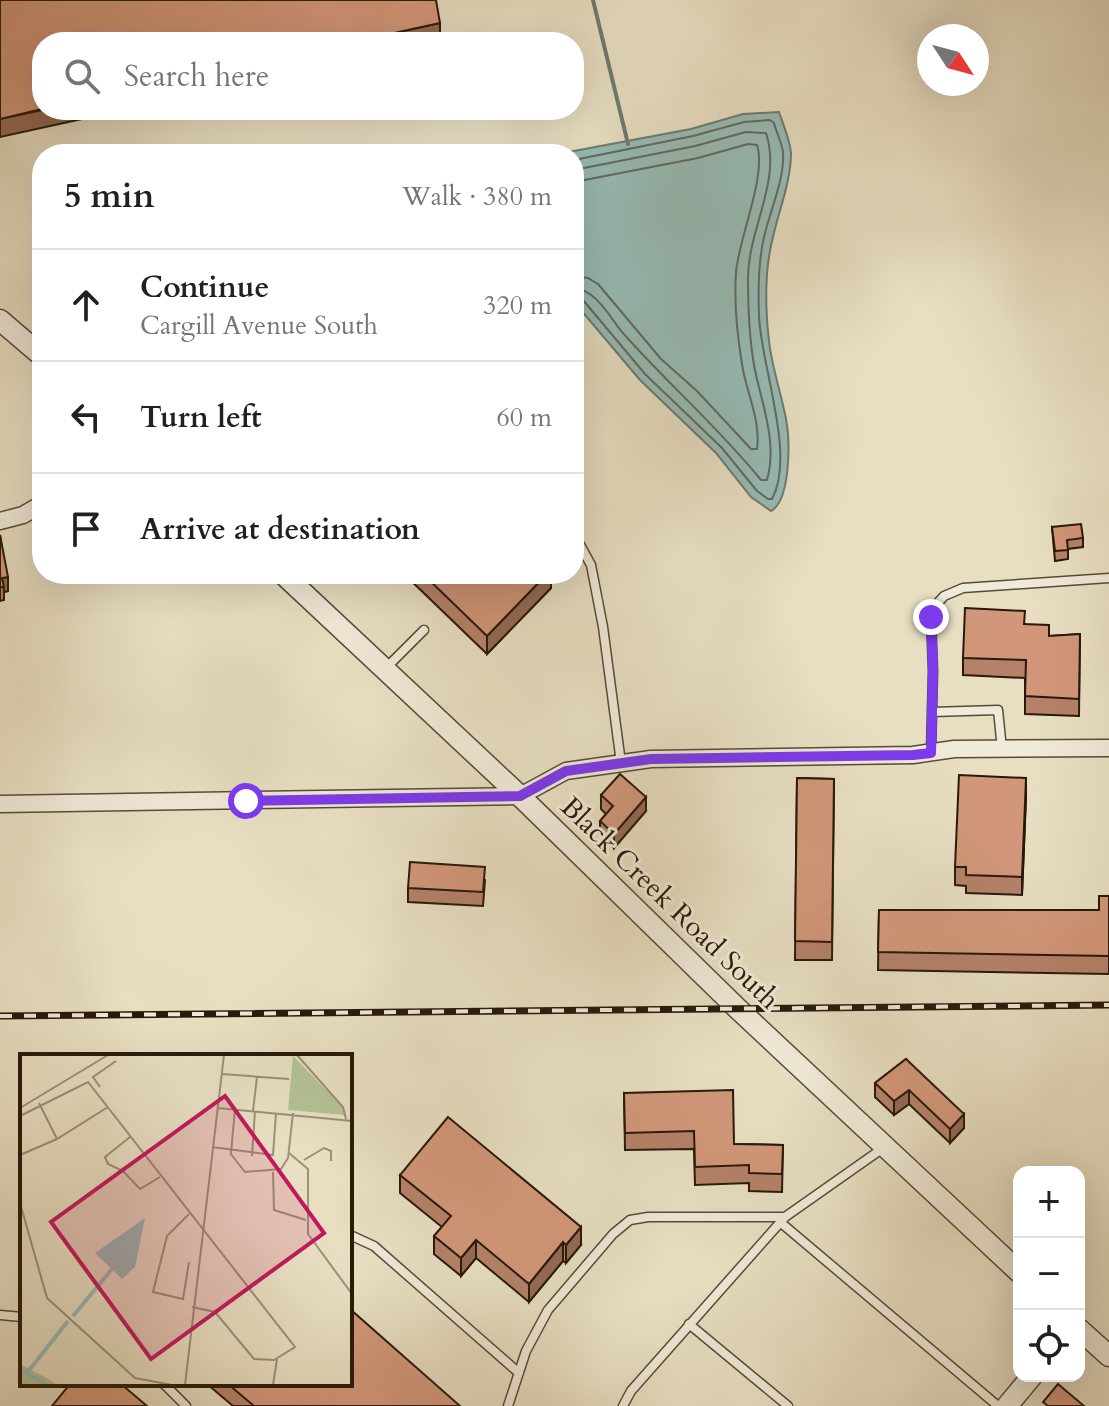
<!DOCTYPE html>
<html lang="en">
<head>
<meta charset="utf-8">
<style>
	body { margin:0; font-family:Cardo,serif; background:#f6f6f6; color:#202124 }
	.controls { position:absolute; right:24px; bottom:24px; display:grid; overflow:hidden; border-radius:16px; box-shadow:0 8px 32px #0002 }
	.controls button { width:72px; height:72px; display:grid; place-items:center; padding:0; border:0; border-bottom:2px solid #e0e0e0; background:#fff; color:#202124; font:40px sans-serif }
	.compass { position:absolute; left:917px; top:24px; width:72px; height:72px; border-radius:50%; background:#fff; box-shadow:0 8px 32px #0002; rotate:126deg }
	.stop { position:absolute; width:24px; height:24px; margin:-18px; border:6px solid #7c3aed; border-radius:50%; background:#fff }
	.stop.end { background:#7c3aed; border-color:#fff; box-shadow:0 2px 8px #0008 }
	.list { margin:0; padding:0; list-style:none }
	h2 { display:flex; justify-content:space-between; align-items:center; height:104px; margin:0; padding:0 32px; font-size:34px }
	h2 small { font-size:26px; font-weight:400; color:#757577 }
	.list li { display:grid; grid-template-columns:52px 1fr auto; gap:24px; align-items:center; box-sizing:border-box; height:112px; padding:0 32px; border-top:2px solid #e0e0e0 }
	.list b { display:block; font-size:30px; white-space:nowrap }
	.list p { margin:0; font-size:26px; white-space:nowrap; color:#757577 }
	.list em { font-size:26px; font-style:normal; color:#757577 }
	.icon { flex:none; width:44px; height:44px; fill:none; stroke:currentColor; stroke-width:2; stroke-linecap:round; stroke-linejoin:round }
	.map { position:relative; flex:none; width:1109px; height:1406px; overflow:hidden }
	.search { position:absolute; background:#fff; box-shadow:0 8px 32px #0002; left:32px; top:32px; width:552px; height:88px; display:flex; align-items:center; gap:20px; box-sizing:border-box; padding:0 28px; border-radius:32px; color:#757577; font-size:30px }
	.panel { position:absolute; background:#fff; box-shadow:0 8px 32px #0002; left:32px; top:144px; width:552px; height:440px; border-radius:32px }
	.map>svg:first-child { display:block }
	.water { fill:#97bcb7; stroke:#6b7b72; stroke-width:2 }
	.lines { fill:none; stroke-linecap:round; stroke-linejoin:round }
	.shore { stroke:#606a60; stroke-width:2 }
	.stream { stroke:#6b7b72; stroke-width:4 }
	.service-casing { stroke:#584a38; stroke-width:11 }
	.minor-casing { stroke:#584a38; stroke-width:19 }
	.tertiary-casing { stroke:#584a38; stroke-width:23 }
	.service { stroke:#f0ead8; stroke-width:8 }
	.minor { stroke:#f0ead8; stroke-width:16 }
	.tertiary { stroke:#f0ead8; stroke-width:20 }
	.rail-casing { stroke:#28190a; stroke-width:7 }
	.rail { stroke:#f0ead8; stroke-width:4; stroke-dasharray:12; stroke-linecap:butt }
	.wall { fill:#b58269; stroke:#28190a; stroke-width:2 }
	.shaded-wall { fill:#936a55; stroke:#28190a; stroke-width:2 }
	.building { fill:#d2977a; stroke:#28190a; stroke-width:2 }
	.route { stroke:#7c3aed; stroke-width:10 }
	.labels { text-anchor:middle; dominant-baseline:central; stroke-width:6; stroke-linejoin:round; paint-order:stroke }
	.street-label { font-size:28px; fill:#28190a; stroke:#f0ead8 }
	.inset-river { fill:none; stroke:#97bcb7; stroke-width:4 }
	.inset-road { fill:none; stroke:#9b9079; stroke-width:2 }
	.view { fill:#c2185b; fill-opacity:0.15; stroke:#c2185b; stroke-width:4 }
	.inset-edge { fill:none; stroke:#28190a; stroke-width:4 }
</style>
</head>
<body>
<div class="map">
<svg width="1109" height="1406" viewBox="0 0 1109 1406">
	<rect width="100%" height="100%" fill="#e8dfc3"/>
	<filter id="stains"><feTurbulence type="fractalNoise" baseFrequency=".0025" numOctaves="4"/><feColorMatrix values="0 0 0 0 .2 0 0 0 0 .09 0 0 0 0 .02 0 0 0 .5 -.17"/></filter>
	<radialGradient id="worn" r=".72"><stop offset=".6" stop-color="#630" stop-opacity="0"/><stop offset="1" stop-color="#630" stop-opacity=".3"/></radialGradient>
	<path class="water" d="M779 112C783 124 790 140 791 153 791 181 779 210 773 237 764 271 765 306 769 341 772 368 781 392 786 419 790 440 791 500 771 511L751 497 716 453 640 380 574 302V154H558L691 129 743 114Z"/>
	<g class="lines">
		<path class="shore" d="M574 160 693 136 744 122 770 120 774 123C776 132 782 143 783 152 785 178 770 211 764 237 758 263 758 290 759 316 761 367 796 455 772 499H768L757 491 722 448 645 374 583 300 574 298
			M574 170 695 146 746 132 766 133C782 181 748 229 748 278 748 307 749 336 754 365 761 403 778 441 767 480H761C718 427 667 383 622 332 610 317 595 289 574 288
			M574 182 698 158 748 144 757 145C767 175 739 237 736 272 734 302 737 334 742 364 746 392 761 420 757 449H751L697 391 661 359 598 284 588 278 574 276"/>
		<path class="stream" d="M593 0 628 144"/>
		<g class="service-casing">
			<path id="service" d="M574 534 591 565 603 627 621 763
				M368 574 371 577
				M385 669 424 630
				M932 712 998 710 1002 749
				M931 752 933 671 931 617 936 605 944 596 963 588 1109 578
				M780 1222 998 1406
				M350 1235 374 1246 519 1373
				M0 1315 22 1317
				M689 1324 788 1406
				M164 1384 186 1406
				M508 1406 526 1351 548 1310 613 1234 630 1220 648 1217H785
				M623 1406 631 1391 785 1217 886 1146"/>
		</g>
		<g class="minor-casing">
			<path id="minor" d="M0 521 23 515 42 504
				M0 804 520 796 566 771 651 759 913 755 954 749 1109 748"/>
		</g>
		<g class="tertiary-casing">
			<path id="tertiary" d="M0 320 42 356
				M283 574 520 796 738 1009 1019 1272
				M1079 1329 1109 1356
				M1007 1406 1032 1376"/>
		</g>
		<use href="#service" class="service"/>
		<use href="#minor" class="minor"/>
		<use href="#tertiary" class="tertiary"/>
		<g class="rail-casing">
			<path id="rail" d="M0 1016 1109 1005"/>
		</g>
		<use href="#rail" class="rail"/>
	</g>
	<path class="wall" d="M1052 527 1083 538V547L1068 549V559L1055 561Z
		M0 535 8 591 4 592V600L0 601Z
		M404 574H551V588L487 654Z
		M1025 624 1049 636 1080 634 1079 716 1025 714V678L963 675V658Z
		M797 778 834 779 832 960H795Z
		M601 795 646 811 614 848 600 835V821L606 814 601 809Z
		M1026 796 1022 895 966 893V886L955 885V867Z
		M485 880 483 906 408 902V888Z
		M1109 896V974L878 970 879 910H1099Z
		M906 1059 964 1128 950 1143 909 1104 894 1115 875 1097V1083Z
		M624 1093 734 1144 783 1145 782 1192 749 1191V1183L695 1185 694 1149 625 1150Z
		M400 1175 581 1245 566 1263 563 1261 529 1302 476 1258 461 1276 434 1254V1236L442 1227 400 1193Z
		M207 1384H350L460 1406H233Z"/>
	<path class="shaded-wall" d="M440 23V41L437 42H353Z
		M42 110H123L0 137V119Z
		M547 574H551V588L487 654V636Z
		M8 577V591L4 592 2 578Z
		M1026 778V796L1022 895V877Z
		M646 797V811L614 848V834Z
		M909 1090V1104L894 1115V1101Z
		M964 1114V1128L950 1143V1129Z
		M581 1227V1245L566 1263V1245Z
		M476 1240V1258L461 1276V1258Z
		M563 1242V1261L529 1302V1284Z"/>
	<path class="building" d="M0 0H436L440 23 353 42H42V109L0 119Z
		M1081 524 1083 538 1067 540 1068 550 1055 551 1052 527Z
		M0 535 8 577 2 578 4 587H0Z
		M423 574H547L487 636Z
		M965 608 1025 611 1024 624 1049 625V636L1080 634 1079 699 1025 696 1026 660 963 658Z
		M620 774 646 797 614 834 600 821 613 806 601 795Z
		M959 775 1026 778 1022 877 966 875V867H955Z
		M797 778 834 779 832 942 795 941Z
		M410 862 485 867 483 892 408 888Z
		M1099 896H1109V956L878 952 879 910H1099Z
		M906 1059 964 1114 950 1129 909 1090 894 1101 875 1083Z
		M733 1090 734 1144 783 1145 782 1174 749 1173V1165L695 1167 694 1131 625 1133 624 1093Z
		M448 1117 581 1227 566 1245 563 1242 529 1284 476 1240 461 1258 434 1236 451 1216 400 1175Z
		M350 1309 460 1406H254L228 1384H350Z
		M70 1384H121L147 1406H52Z
		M1058 1384 1084 1406H1048L1043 1402Z"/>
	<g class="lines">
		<path class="route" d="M246 801 520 796 566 771 651 759 913 755 931 753 933 671 931 617"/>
	</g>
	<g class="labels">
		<g class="street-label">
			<text transform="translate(670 903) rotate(44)">Black Creek Road South</text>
		</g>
	</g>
	<g transform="translate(20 1054)">
		<rect width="332" height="332" fill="#e8dfc3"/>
		<path d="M273 2 323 53 325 61 268 56ZM0 310 28 325 37 331H0Z" fill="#b3c296"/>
		<path d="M125 164 115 213 102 225 75 199Z" fill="#97bcb7"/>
		<path class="inset-river" d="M53 262 92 215M0 315 26 331M7 319 48 267"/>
		<path class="inset-road" d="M277 1 323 53 326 65M202 20 269 25M80 33 73 23 96 7M19 49 37 85M0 54 88 1M198 54 332 67M233 57 237 23M0 62 68 28 275 293 254 306 234 305 195 258 172 253M110 83 85 103 88 110 103 117 120 135 140 123M192 93 253 101 256 59M210 99 225 118 261 115 268 104 273 59M211 99 215 55M269 99 288 115V180L332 240M0 101 37 85 88 53M232 102 235 57M284 106 304 94 311 97V107M101 116 123 101M253 118 254 156 286 166M0 149 27 244 115 324 152 331M169 208 163 245 133 238 147 182 169 160M165 331 204 1M253 331 257 305"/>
		<path class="view" d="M205 42 304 179 131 305 31 168Z"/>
		<rect width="332" height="332" class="inset-edge"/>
	</g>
	<rect width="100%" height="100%" filter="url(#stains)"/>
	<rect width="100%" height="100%" fill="url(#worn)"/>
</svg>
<div class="controls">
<button>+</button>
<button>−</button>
<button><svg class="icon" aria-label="locate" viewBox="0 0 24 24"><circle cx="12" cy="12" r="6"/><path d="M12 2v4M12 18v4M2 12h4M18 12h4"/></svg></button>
</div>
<svg class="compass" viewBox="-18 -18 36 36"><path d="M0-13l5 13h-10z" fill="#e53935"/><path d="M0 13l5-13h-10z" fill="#757577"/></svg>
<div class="stop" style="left:246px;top:801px"></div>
<div class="stop end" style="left:931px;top:617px"></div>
<div class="search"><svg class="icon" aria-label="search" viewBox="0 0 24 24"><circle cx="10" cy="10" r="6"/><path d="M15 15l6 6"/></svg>Search here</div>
<section class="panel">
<h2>5 min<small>Walk · 380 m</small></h2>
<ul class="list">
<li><svg class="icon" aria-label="ahead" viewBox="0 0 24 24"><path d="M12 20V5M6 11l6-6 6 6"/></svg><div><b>Continue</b><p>Cargill Avenue South</p></div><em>320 m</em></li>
<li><svg class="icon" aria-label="left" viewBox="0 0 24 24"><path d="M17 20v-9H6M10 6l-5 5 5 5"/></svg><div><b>Turn left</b></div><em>60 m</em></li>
<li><svg class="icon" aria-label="arrive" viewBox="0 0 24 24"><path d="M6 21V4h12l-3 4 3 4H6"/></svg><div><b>Arrive at destination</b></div></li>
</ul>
</section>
</div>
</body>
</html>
